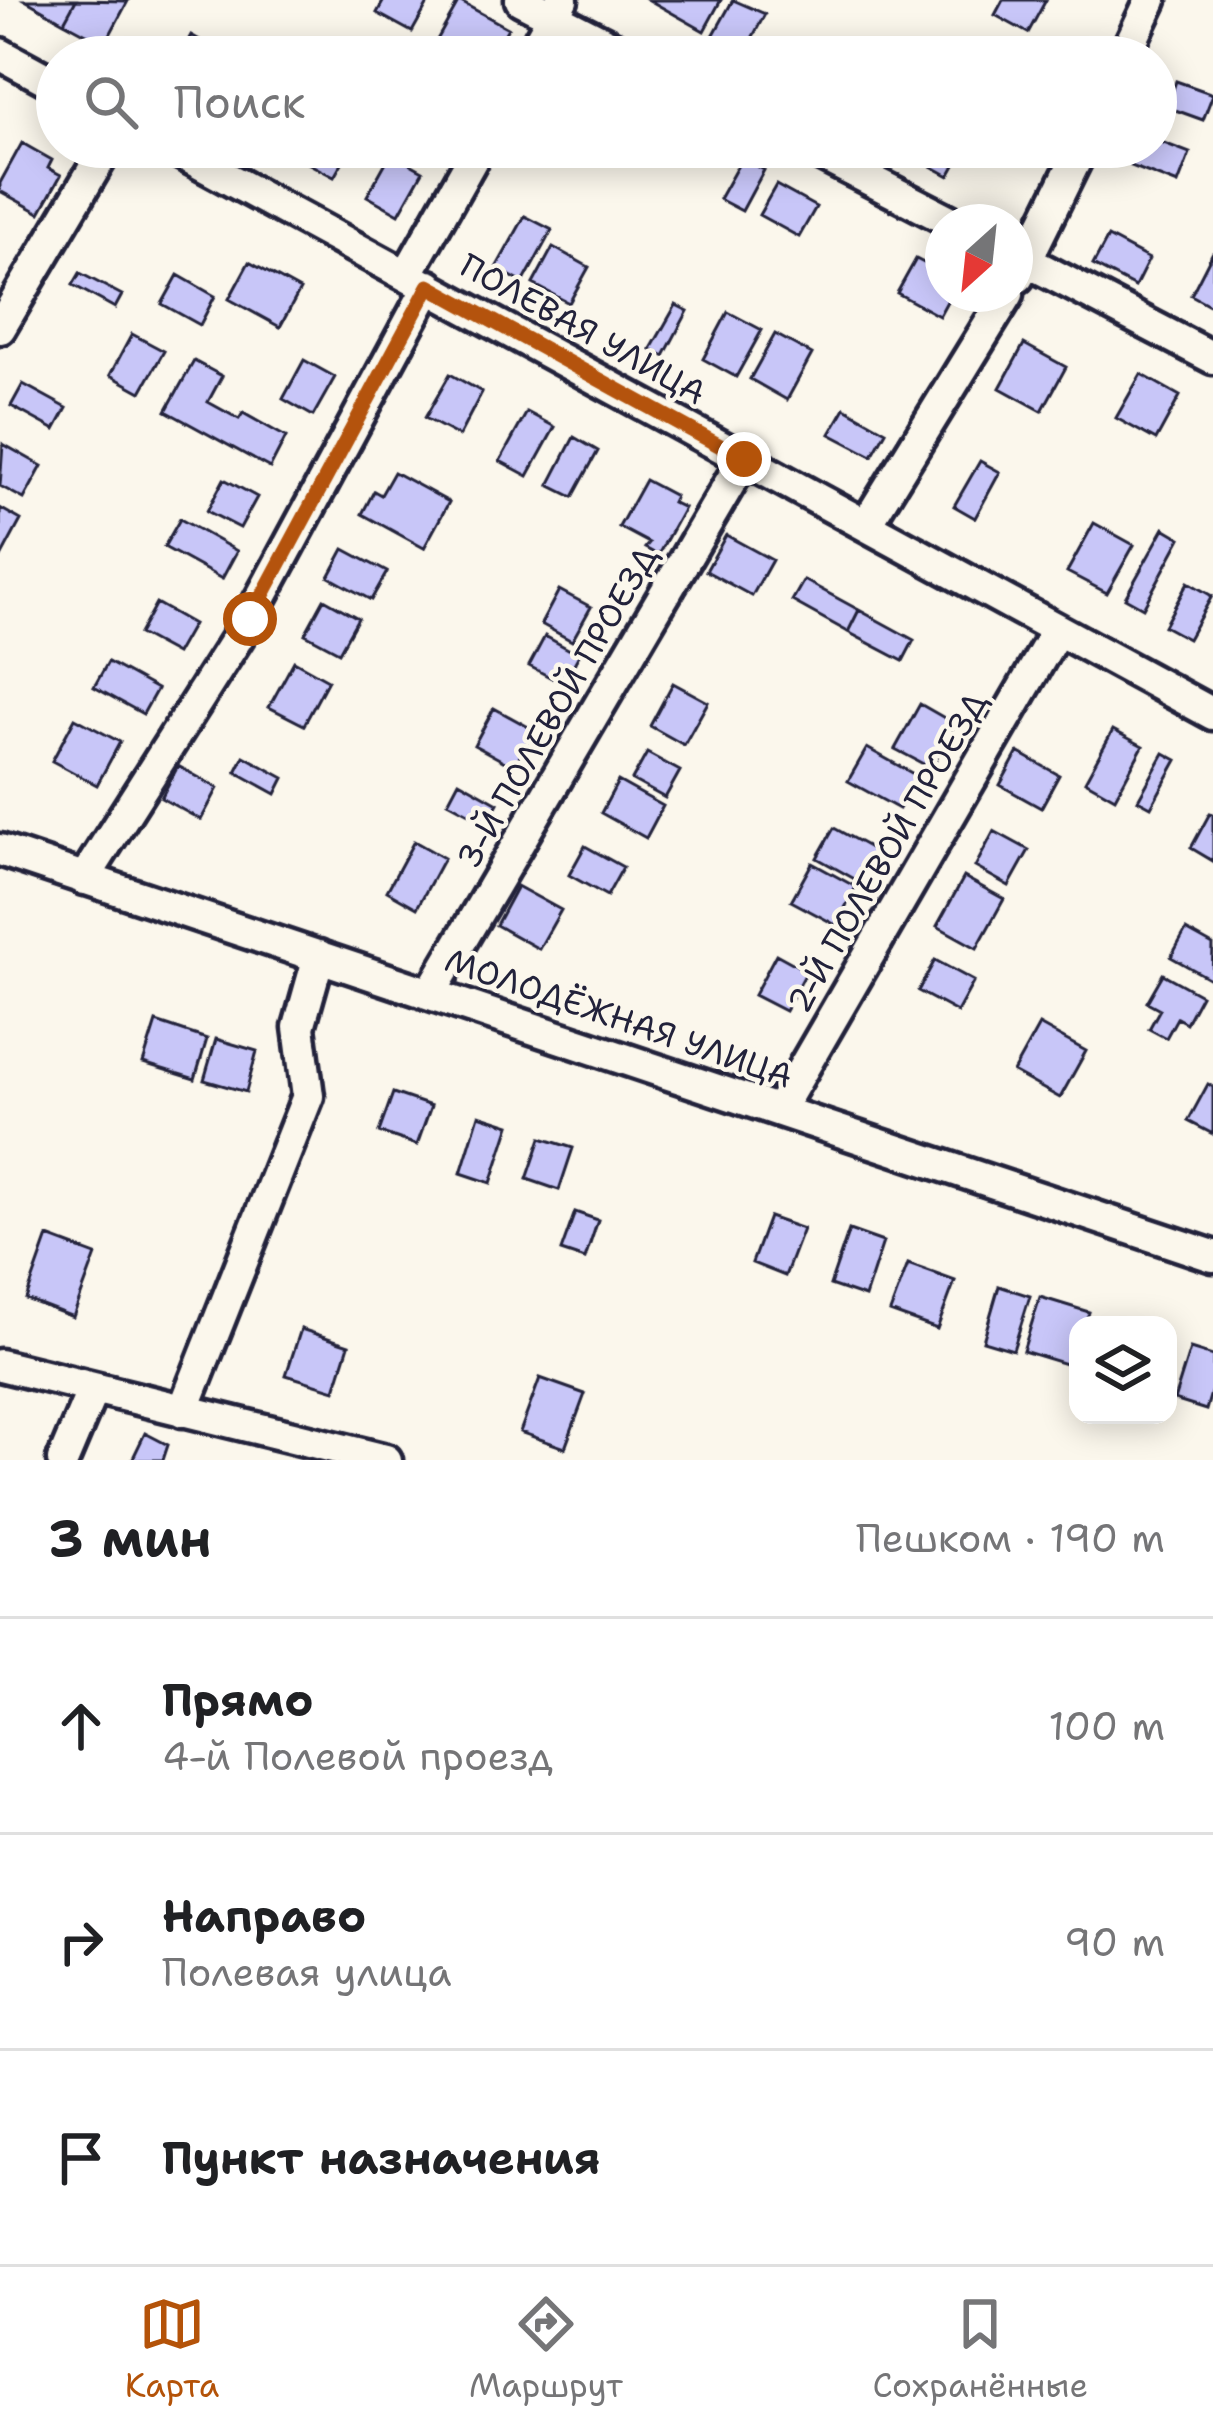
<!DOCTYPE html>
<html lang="ru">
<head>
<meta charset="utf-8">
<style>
	body { margin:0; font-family:"Shantell Sans",sans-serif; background:#f6f6f6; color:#202124 }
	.controls { position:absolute; right:36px; bottom:36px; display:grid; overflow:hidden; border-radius:24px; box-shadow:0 6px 30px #0003 }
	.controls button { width:108px; height:108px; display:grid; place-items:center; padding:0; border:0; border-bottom:3px solid #e0e0e0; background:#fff; color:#202124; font:60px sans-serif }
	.compass { position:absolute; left:925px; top:204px; width:108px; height:108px; border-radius:50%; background:#fff; box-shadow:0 6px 30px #0003; rotate:207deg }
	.stop { position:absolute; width:36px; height:36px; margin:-27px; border:9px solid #b45309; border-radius:50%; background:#fff }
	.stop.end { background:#b45309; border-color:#fff; box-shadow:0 3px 12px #0008 }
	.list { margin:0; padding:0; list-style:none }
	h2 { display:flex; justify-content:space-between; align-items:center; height:156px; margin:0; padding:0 48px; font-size:51px }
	h2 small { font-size:39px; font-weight:400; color:#757577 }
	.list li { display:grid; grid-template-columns:78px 1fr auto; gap:36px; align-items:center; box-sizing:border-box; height:216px; padding:0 48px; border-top:3px solid #e0e0e0 }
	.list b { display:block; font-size:45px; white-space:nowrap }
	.list p { margin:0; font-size:39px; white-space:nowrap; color:#757577 }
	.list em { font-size:39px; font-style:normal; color:#757577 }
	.icon { flex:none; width:66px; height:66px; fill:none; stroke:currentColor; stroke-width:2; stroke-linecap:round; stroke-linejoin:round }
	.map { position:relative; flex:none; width:1213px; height:1460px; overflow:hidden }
	.search { position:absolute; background:#fff; box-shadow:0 6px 30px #0003; left:36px; right:36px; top:36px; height:132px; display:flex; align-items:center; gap:30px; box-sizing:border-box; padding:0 42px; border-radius:66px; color:#757577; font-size:45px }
	.sheet { height:804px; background:#fff }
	nav { display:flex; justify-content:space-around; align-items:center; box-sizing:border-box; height:168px; border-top:3px solid #e0e0e0; background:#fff; font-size:33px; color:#757577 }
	nav a { display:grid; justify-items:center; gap:6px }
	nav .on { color:#b45309 }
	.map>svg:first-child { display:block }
	.building { fill:#c8c6f8; stroke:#22223b; stroke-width:3 }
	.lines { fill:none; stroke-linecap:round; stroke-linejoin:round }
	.minor-casing { stroke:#22223b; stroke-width:39 }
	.minor { stroke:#fbf7ec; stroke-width:30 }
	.route { stroke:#b45309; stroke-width:15 }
	.labels { text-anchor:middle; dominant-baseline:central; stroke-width:9; stroke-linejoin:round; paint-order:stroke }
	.street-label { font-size:33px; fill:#22223b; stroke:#fbf7ec }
</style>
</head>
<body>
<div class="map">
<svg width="1213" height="1460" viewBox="0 0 1213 1460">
	<rect width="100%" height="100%" fill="#fbf7ec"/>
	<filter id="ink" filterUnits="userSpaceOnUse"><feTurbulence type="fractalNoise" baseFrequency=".00833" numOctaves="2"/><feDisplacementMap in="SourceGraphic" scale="24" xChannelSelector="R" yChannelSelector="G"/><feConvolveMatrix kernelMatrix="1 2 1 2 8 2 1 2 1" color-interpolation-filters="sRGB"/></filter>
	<g filter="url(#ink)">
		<path class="building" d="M25 0H76L64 22Z
			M76 0 128 1 105 44 64 22Z
			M384 0H430L412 32 377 13Z
			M649 0H721L704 31Z
			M733 0 765 14 742 57H729L708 45Z
			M1003 0H1046L1028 33 995 15Z
			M459 1 508 28 491 57H451L433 47Z
			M191 35 223 53 221 57H179Z
			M845 42 872 57H836Z
			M1176 81 1213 94 1203 120 1167 107Z
			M1156 140 1190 153 1178 184 1131 166 1139 147H1156Z
			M22 143 52 160 48 168 61 175 40 213 0 191V183Z
			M307 147H351L334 177 300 159Z
			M924 147H965L949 176 918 159Z
			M391 153 423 171 399 214 367 196Z
			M742 158 764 170 742 211 719 199Z
			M776 185 816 207 799 237 759 215Z
			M525 216 552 230 523 283 496 268Z
			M1108 237 1149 259 1135 287 1093 265Z
			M553 247 589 267 569 303 533 284Z
			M1213 252V307L1191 295Z
			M916 259 943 273V294H951L939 316 897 293Z
			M249 262 300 290 280 327 229 299Z
			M80 273 122 295 115 308 73 285Z
			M178 275 215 296 200 325 162 304Z
			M676 305 688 311 664 356 651 349Z
			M728 312 762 330 736 377 703 359Z
			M132 334 164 351 141 392 110 375Z
			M775 334 812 354 787 400 750 379Z
			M1024 344 1066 367 1042 411 1000 388Z
			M304 360 335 377 313 416 283 399Z
			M194 361 222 376 208 402 239 419 243 413 286 437 270 468 166 411Z
			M450 374 482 392 459 436 425 418Z
			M1141 374 1180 396 1156 440 1116 418Z
			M23 384 67 408 55 430 11 406Z
			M845 408 886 431 872 456 830 434Z
			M527 412 555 427 528 476 500 461Z
			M574 437 598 451 573 497 549 485Z
			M3 444 42 466 24 499 0 486Z
			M980 461 1000 472 975 518 954 506Z
			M394 472 449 502 424 548 362 514 374 491 381 495Z
			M224 479 257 497 240 528 207 511Z
			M645 480 675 496 672 502 684 508 658 555 645 548 649 543 619 527Z
			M0 508 21 520 0 559Z
			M180 519 237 551 222 579 164 547Z
			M1094 523 1134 545 1107 593 1067 572Z
			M1164 528 1181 538 1143 608 1125 598Z
			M726 535 772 560 752 596 706 571Z
			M344 549 387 572 371 600 329 577Z
			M804 580 859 610 848 632 792 601Z
			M1188 582 1212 596 1188 639 1164 626Z
			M559 590 591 607 572 641 541 624Z
			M324 599 358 618 339 652 305 634Z
			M156 603 193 624 176 654 139 634Z
			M859 610 914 640 903 661 848 632Z
			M545 636 579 655 563 684 529 666Z
			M294 661 328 680 304 725 269 707Z
			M108 662 157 689 143 714 94 687Z
			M673 683 708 702 684 745 650 726Z
			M920 704 955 724 931 768 895 749Z
			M494 708 534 730 514 767 474 745Z
			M75 718 120 742 97 785 52 761Z
			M1113 730 1143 746 1115 798 1085 781Z
			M867 748 917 776 899 809 848 781Z
			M1018 752 1059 775 1041 808 1000 785Z
			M647 753 680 771 665 798 632 780Z
			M1164 753 1177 760 1151 807 1138 800Z
			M244 756 284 778 276 794 236 772Z
			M178 766 218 788 201 820 161 798Z
			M459 781 498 803 487 823 448 802Z
			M618 781 663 806 646 838 601 813Z
			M1210 813 1213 814V861L1191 848Z
			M834 828 876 851 860 882 817 858Z
			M994 831 1029 850 1009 886 975 867Z
			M414 841 444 858 417 908 387 891Z
			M585 846 623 867 607 896 569 875Z
			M812 863 856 887 836 925 791 901Z
			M964 877 1004 899 977 948 937 926Z
			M517 886 561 910 539 949 496 925Z
			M1186 930 1213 945 1212 980 1171 957Z
			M776 954 807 971 785 1011 754 995Z
			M935 960 974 981 957 1012 918 991Z
			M1163 974 1201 995 1186 1023 1177 1018 1166 1038 1149 1029 1160 1009 1147 1002Z
			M156 1022 207 1039 195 1079 143 1063Z
			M1039 1025 1086 1051 1060 1098 1013 1072Z
			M216 1039 257 1051 246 1092 204 1080Z
			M1208 1084 1213 1087V1134L1188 1121Z
			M393 1093 431 1106 417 1145 379 1132Z
			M479 1115 510 1125 491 1183 461 1173Z
			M541 1138 573 1148 559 1190 527 1179Z
			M575 1212 598 1220 585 1259 561 1251Z
			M769 1217 803 1229 785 1276 752 1263Z
			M849 1230 883 1242 865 1297 830 1285Z
			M48 1237 96 1255 73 1317 26 1299Z
			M908 1264 955 1281 937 1329 890 1312Z
			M999 1286 1030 1296 1013 1350 983 1341Z
			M1040 1297 1089 1312 1085 1325H1078V1348L1072 1366 1023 1351Z
			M301 1329 349 1345 335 1390 286 1375Z
			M1190 1349 1213 1356V1386L1206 1410 1174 1400Z
			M540 1378 585 1394 565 1448 520 1432Z
			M145 1433 168 1445 163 1460H132Z"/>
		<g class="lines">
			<g class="minor-casing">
				<path id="minor" d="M521 0 632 57
					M0 54 57 85
					M530 57 562 0
					M1124 57 1151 0
					M170 147 1213 714
					M806 147 952 222
					M1015 255 1213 358
					M408 273 479 147
					M1018 277 1082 147
					M0 328 107 147
					M866 525 1008 294
					M0 850 1213 1256
					M84 879 250 618 429 286
					M431 992 744 459
					M779 1110 1057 630
					M0 1365 386 1460
					M183 1411 308 1096 299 1027 319 956
					M63 1460 93 1389"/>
			</g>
			<use href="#minor" class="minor"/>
		</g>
	</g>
	<g class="lines" filter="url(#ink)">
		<path class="route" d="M250 619 429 286 744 459"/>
	</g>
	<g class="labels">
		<g class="street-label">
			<text transform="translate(583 329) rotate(29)">ПОЛЕВАЯ УЛИЦА</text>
			<text transform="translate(557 707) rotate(-60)">3-Й ПОЛЕВОЙ ПРОЕЗД</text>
			<text transform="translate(887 852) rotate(-60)">2-Й ПОЛЕВОЙ ПРОЕЗД</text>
			<text transform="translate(619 1018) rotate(19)">МОЛОДЁЖНАЯ УЛИЦА</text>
		</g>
	</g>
</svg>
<div class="controls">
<button><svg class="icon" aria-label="layers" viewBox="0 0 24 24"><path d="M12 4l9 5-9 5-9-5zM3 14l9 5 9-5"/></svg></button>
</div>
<svg class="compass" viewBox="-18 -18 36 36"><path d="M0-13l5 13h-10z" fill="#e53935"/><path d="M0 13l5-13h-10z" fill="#757577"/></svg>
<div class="stop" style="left:250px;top:619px"></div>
<div class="stop end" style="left:744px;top:459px"></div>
<div class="search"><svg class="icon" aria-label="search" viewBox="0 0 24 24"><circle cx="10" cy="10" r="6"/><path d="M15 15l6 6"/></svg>Поиск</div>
</div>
<section class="sheet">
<h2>3 мин<small>Пешком · 190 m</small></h2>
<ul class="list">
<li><svg class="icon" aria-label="ahead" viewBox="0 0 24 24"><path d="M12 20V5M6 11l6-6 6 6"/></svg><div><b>Прямо</b><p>4-й Полевой проезд</p></div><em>100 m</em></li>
<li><svg class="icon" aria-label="right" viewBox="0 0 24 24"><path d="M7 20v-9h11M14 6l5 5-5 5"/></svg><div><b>Направо</b><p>Полевая улица</p></div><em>90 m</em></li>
<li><svg class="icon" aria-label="arrive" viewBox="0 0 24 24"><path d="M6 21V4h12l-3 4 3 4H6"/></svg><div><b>Пункт назначения</b></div></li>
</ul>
</section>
<nav>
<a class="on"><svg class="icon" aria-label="map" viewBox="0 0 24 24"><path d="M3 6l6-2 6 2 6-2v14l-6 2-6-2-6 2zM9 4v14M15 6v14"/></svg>Карта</a>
<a><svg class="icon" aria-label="directions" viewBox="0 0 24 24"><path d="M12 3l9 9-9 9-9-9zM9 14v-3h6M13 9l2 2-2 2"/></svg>Маршрут</a>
<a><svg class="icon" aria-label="saved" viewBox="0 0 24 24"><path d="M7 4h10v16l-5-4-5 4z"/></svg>Сохранённые</a>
</nav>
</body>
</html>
